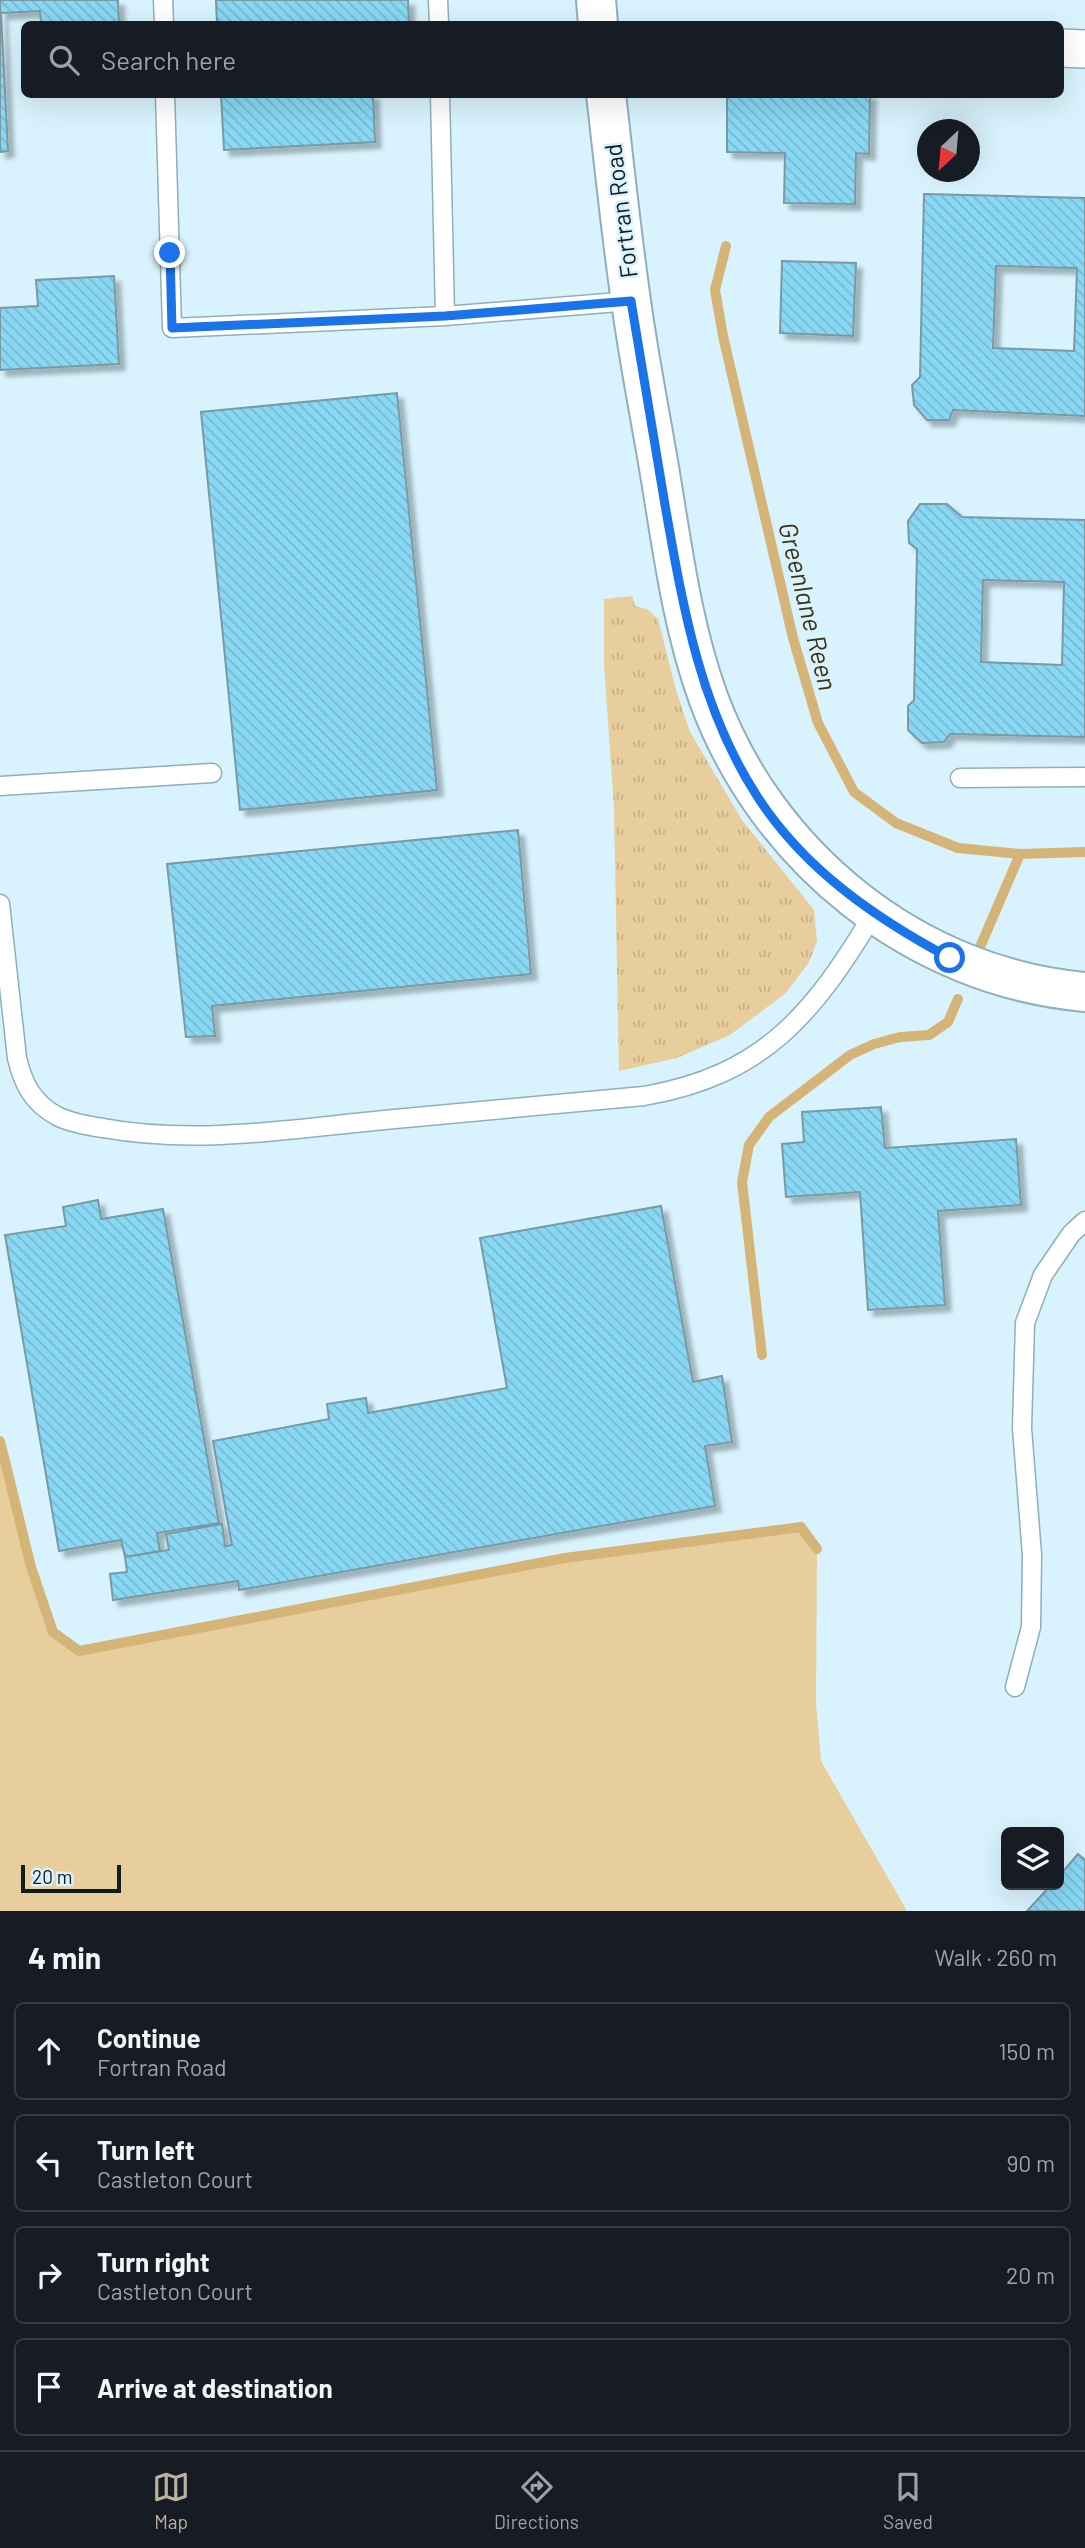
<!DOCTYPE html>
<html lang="en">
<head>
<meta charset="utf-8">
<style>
	body { margin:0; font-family:Barlow,sans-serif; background:#242831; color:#f1f3f6 }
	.controls { position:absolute; right:21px; bottom:21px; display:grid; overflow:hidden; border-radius:10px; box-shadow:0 7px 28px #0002 }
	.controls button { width:63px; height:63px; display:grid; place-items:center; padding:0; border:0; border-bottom:2px solid #363941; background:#171b24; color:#f1f3f6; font:35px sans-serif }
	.compass { position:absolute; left:917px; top:119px; width:63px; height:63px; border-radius:50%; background:#171b24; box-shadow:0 7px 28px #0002; rotate:206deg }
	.scale { position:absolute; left:21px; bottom:18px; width:100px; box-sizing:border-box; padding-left:7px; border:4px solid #101c20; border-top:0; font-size:19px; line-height:24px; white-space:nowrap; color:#101c20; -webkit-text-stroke:5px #d8f3fd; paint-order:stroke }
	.stop { position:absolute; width:21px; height:21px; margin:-16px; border:5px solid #1a73e8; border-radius:50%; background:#fff }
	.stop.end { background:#1a73e8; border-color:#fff; box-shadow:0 2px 7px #0008 }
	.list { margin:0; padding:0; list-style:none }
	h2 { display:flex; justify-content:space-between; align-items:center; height:91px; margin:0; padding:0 28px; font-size:30px }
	h2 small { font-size:23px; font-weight:400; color:#9ea1a6 }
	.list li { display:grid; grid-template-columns:46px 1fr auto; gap:21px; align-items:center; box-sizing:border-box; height:98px; margin:0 14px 14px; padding:0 14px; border:2px solid #363941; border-radius:10px }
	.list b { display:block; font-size:26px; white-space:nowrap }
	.list p { margin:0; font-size:23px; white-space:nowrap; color:#9ea1a6 }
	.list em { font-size:23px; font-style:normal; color:#9ea1a6 }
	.icon { flex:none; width:38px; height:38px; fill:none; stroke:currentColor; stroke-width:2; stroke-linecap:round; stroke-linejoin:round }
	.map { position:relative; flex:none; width:1085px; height:1911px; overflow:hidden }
	.search { position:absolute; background:#171b24; box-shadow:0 7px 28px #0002; left:21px; right:21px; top:21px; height:77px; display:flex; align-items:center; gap:18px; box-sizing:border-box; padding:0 24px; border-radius:10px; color:#9ea1a6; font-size:26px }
	.sheet { height:539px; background:#171b24 }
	nav { display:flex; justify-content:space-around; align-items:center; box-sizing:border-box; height:98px; border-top:2px solid #363941; background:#171b24; font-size:19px; color:#9ea1a6 }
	nav a { display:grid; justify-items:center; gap:4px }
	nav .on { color:#bbb19d }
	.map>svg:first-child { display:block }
	.grass { fill:#e8ce9c }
	.park { fill:url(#park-tufts) }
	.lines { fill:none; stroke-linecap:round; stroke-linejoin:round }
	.stream { stroke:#d4b577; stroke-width:10 }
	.building { fill:url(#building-back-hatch); stroke:#7a99a4; stroke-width:2; fill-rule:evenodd; filter:url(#shadow) }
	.service-casing { stroke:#8fafba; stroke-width:21 }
	.minor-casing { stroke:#8fafba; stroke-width:40 }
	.tertiary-casing { stroke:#8fafba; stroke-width:42 }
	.service { stroke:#fff; stroke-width:18 }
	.minor { stroke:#fff; stroke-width:37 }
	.tertiary { stroke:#fff; stroke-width:38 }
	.route { stroke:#1a73e8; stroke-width:9 }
	.labels { text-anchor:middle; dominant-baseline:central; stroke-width:5; stroke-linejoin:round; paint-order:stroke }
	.street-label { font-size:24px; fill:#101c20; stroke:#d8f3fd }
	.water-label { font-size:26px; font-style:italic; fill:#3d3014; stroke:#d8f3fd }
</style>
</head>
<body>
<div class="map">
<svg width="1085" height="1911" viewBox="0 0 1085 1911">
	<defs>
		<pattern id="park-tufts" width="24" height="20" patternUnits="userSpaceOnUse" patternTransform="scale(1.75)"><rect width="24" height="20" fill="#e8ce9c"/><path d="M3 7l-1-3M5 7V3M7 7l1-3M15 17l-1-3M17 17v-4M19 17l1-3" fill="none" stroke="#c6b086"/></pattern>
		<pattern id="building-back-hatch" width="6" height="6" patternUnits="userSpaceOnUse" patternTransform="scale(1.75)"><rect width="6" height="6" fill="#88d8f4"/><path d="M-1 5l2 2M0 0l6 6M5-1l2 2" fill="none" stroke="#74b9d1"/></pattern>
		<filter id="shadow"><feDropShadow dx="6" dy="6" stdDeviation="2" flood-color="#0004"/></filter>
	</defs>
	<rect width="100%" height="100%" fill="#d8f3fd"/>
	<path class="grass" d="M0 1441 31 1567 53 1632 79 1651 565 1558 801 1527 817 1549 816 1703 821 1761 907 1911H0Z"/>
	<path class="park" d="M632 596 635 606 647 609 658 619 676 690 690 732 742 820 814 910 817 941 809 962 786 993 730 1035 677 1058 619 1071 614 808 604 664V599Z"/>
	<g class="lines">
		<path class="stream" d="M726 246 715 290 723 336 793 638 818 723 854 792 896 823 958 848 1020 854 980 947
			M1020 854 1085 852
			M762 1355 742 1182 749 1145 769 1117 850 1055 874 1044 900 1037 929 1035 948 1022 958 999
			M0 1441 31 1567 53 1632 79 1651 565 1558 801 1527 817 1549"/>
	</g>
	<path class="building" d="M0 0H118L119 24H41L40 11 1 13 8 151 0 152Z
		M216 0H408L409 24H217Z
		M221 94H373L375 142 224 150Z
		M727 94H870L869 154 856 153 855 204 784 203 785 153 727 152Z
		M924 194 1085 198V416L953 410 949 420H927L914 405 912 385 920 377ZM996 266 1077 268 1074 351 993 348Z
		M782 261 856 263 853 336 780 333Z
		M114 276 119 364 0 370V308L38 306 36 280Z
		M397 393 437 790 240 810 201 412Z
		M920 504H947L962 517 1085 520V737L950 734 944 742 922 743 908 730V706L914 700 917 549 909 543 908 521ZM983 580 1064 582 1062 665 981 662Z
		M518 830 531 974 212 1006 215 1036 186 1037 167 864Z
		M881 1107 885 1148 1016 1139 1021 1205 938 1211 945 1305 868 1310 860 1192 786 1197 782 1144 804 1142 802 1112Z
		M98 1200 101 1219 163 1209 219 1523 157 1533 160 1551 125 1557 121 1540 59 1551 5 1235 66 1226 63 1207Z
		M661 1206 693 1382 722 1376 732 1442 705 1446 715 1506 239 1590 238 1581 113 1600 110 1574 127 1572 125 1557 169 1550 166 1534 222 1524 225 1546 232 1545 213 1441 329 1419 327 1404 366 1398 368 1413 507 1388 480 1238Z
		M1078 1854 1085 1860V1911H1027L1051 1885H1059V1876Z"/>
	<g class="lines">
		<g class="service-casing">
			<path id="service" d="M163 0 164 24
				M438 0 439 24
				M165 94 172 328 445 316 631 301
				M440 94 445 316
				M960 778 1085 777
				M0 786 212 773
				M0 904 17 1058C23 1084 33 1103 57 1116 71 1123 89 1126 103 1128 196 1145 292 1129 384 1120 471 1112 558 1104 644 1096 765 1075 814 1013 874 913
				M1015 1687 1031 1627 1032 1555 1022 1428 1025 1323 1043 1275 1071 1234 1085 1221"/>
		</g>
		<g class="minor-casing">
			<path id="minor" d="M1060 48 1085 49"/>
		</g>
		<g class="tertiary-casing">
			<path id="tertiary" d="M596 0 598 24
				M606 94C614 163 621 232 631 301 638 353 648 404 657 456 671 536 680 620 708 697 766 857 915 977 1085 992"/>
		</g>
		<use href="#service" class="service"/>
		<use href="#minor" class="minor"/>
		<use href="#tertiary" class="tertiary"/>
	</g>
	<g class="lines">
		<path class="route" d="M170 253 172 328 445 316 631 301C642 369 654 437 665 505 683 607 700 708 757 796 804 869 875 918 950 958"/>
	</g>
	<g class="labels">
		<g class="street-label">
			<text transform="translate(620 211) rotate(-97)">Fortran Road</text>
		</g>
		<g class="water-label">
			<text transform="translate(809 606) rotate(76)">Greenlane Reen</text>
		</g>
	</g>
</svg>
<div class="controls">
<button><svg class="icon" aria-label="layers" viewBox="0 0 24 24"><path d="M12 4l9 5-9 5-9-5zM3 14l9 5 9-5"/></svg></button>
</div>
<svg class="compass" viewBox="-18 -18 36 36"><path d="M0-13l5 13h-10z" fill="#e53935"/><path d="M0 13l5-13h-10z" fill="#9ea1a6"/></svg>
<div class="scale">20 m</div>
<div class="stop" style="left:950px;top:958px"></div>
<div class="stop end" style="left:170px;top:253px"></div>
<div class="search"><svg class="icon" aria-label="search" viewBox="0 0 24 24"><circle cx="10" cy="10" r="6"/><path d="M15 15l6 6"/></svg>Search here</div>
</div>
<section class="sheet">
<h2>4 min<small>Walk · 260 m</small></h2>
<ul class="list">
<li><svg class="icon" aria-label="ahead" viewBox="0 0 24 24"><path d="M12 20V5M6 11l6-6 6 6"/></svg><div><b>Continue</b><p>Fortran Road</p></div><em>150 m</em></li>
<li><svg class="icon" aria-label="left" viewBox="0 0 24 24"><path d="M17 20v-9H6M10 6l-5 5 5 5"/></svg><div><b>Turn left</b><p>Castleton Court</p></div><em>90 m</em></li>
<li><svg class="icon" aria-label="right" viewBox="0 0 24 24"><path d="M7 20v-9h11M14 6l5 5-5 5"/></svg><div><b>Turn right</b><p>Castleton Court</p></div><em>20 m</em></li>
<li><svg class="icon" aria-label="arrive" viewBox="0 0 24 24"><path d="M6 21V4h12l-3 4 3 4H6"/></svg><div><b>Arrive at destination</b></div></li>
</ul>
</section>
<nav>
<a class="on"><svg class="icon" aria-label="map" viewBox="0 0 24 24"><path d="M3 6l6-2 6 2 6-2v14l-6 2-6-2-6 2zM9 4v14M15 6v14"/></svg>Map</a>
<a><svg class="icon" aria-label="directions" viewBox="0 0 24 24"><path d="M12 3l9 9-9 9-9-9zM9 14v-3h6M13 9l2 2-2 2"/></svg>Directions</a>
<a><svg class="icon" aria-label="saved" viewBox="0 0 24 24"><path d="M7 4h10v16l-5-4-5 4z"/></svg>Saved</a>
</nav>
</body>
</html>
